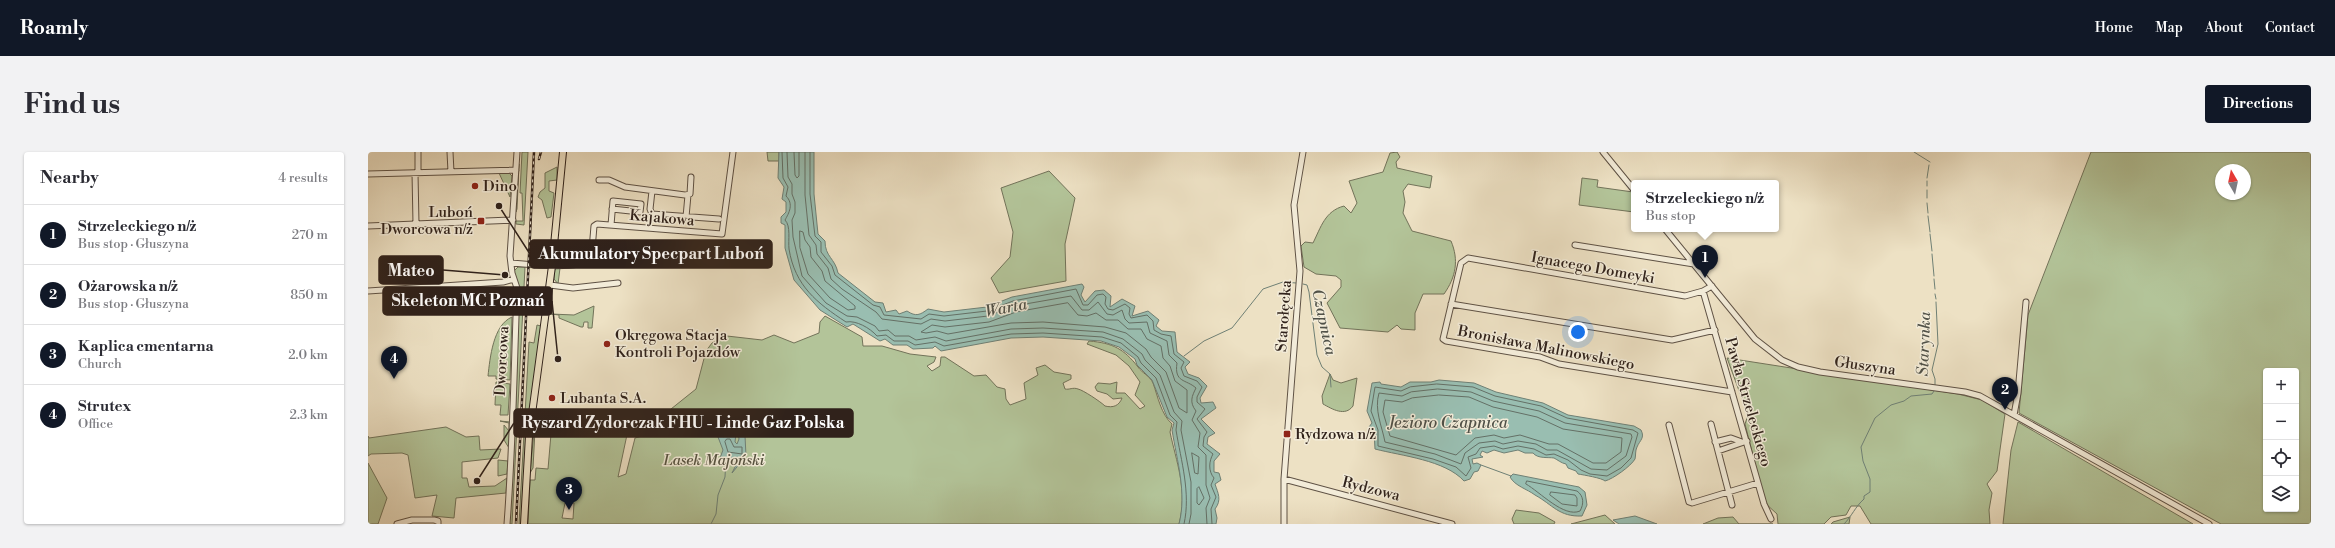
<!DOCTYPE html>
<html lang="en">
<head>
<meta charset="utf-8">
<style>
	body { margin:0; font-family:"Libre Bodoni",serif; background:#f2f2f3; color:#2b2b33 }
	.controls { position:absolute; right:12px; bottom:12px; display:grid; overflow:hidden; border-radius:4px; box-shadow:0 1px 3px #0004 }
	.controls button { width:36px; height:36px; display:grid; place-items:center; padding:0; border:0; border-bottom:1px solid #e1e1e2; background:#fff; color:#2b2b33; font:20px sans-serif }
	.compass { position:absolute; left:1847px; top:12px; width:36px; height:36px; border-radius:50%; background:#fff; box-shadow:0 1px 3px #0004; rotate:351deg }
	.you { position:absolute; left:1210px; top:180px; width:14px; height:14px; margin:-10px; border:3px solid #fff; border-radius:50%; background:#1a73e8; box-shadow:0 0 0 6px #1a73e833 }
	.badge { display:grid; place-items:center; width:26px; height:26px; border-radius:50%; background:#111827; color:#fff; font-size:13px; font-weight:700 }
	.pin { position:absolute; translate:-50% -33px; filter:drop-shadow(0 1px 2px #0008) }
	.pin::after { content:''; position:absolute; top:21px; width:14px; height:12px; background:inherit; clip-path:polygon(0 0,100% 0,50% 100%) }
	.popup { position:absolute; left:1263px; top:28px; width:148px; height:52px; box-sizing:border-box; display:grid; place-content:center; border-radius:4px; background:#fff; filter:drop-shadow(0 1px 3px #0005); font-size:13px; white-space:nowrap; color:#7c7c81 }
	.popup b { font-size:15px; color:#2b2b33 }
	.popup::after { content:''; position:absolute; left:50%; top:100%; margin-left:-8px; border:8px solid transparent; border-top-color:#fff }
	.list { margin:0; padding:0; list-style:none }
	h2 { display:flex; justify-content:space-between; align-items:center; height:52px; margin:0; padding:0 16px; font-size:17px }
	h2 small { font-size:13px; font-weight:400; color:#7c7c81 }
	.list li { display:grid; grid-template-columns:26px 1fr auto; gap:12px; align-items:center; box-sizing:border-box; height:60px; padding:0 16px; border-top:1px solid #e1e1e2 }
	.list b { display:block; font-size:15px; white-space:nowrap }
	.list p { margin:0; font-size:13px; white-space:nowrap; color:#7c7c81 }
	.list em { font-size:13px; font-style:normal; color:#7c7c81 }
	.icon { flex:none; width:22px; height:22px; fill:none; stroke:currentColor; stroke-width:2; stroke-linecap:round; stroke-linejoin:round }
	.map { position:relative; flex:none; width:1943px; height:372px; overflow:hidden; border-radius:4px }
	header { display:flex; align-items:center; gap:24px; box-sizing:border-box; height:56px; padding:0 20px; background:#111827; color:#fff }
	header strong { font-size:19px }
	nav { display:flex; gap:22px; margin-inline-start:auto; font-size:14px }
	.intro { display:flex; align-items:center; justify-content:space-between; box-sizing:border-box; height:96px; padding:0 24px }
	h1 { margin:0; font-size:28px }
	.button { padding:10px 18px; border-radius:4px; background:#111827; color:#fff; font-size:14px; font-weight:700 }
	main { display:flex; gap:24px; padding:0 24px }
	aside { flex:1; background:#fff; border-radius:4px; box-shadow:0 1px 3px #0004 }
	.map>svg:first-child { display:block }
	.green { fill:#b3c499; stroke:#72735a; fill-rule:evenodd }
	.water { fill:#99beb1; stroke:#6f8075 }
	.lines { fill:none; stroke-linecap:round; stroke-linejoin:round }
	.shore { stroke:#647066; stroke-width:1 }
	.stream { stroke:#6f8075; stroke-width:1 }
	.minor-casing { stroke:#5f5245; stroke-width:7 }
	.major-casing { stroke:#30221b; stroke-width:8 }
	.minor { stroke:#f3ecd9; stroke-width:5 }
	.major { stroke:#ede1c4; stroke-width:6 }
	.rail-casing { stroke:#30221b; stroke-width:2.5 }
	.rail { stroke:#f3ecd9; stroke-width:1; stroke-dasharray:3; stroke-linecap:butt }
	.poi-dot { fill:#8f2418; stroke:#f3ecd9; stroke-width:1.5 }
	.labels { text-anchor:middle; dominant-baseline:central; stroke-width:3; stroke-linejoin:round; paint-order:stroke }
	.poi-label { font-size:15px; fill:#30221b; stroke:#f3ecd9; text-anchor:start }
	.street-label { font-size:15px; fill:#30221b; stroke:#f3ecd9 }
	.park-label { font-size:15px; font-style:italic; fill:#575341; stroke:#f3ecd9 }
	.water-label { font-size:16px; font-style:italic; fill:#505148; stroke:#f3ecd9 }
	.leader { fill:none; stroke:#30221b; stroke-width:1.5 }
	.callout-dot { fill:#30221b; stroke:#f3ecd9; stroke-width:1.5 }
	.callout { fill:#30221b; stroke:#30221b; stroke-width:1.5 }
	.callout-label { font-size:16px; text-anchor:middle; font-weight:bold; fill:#fff }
</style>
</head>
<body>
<header>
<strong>Roamly</strong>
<nav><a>Home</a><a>Map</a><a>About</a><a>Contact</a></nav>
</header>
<div class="intro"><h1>Find us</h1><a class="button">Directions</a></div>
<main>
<aside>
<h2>Nearby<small>4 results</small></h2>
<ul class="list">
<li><span class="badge">1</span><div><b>Strzeleckiego n/ż</b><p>Bus stop · Głuszyna</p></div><em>270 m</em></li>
<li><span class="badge">2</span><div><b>Ożarowska n/ż</b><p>Bus stop · Głuszyna</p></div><em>850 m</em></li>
<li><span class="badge">3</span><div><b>Kaplica cmentarna</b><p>Church</p></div><em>2.0 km</em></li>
<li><span class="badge">4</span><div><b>Strutex</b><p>Office</p></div><em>2.3 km</em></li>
</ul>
</aside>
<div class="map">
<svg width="1943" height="372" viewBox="0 0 1943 372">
	<rect width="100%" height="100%" fill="#ede1c4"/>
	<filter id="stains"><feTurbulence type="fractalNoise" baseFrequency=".005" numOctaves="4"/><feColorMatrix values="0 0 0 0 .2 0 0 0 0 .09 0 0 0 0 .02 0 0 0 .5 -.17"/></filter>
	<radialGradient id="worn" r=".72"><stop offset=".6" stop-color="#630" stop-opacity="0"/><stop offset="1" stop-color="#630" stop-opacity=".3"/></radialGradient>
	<path class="green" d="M154 0H160L156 73 148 72V69H155L154 41H152Z
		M399 0H411V9H400Z
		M1029 0 1032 5 1028 10 1029 16 1064 24 1062 36 1040 32 1035 39 1037 50 1035 61 1044 79 1083 89C1091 108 1088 125 1076 142H1055L1047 161V178L1033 177 1029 173 1020 180 972 176 959 151 973 135V128L968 124 948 122 936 115 933 94 937 90 945 91C953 75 957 59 976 54L983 61 989 51 981 29 1015 20 1022 1Z
		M1723 0H1943V372H1853L1651 261 1660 163ZM1853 18H1877V42H1853ZM1898 219H1928V357H1898Z
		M151 12 149 57 148 60Z
		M189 15V28L181 29V39L186 41 183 65 179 66 174 48 170 45 172 40 177 36V21Z
		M681 19 707 46 697 92 698 129 631 141 623 126 642 105 645 80 633 36Z
		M131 21H141L144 24 142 45Z
		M1214 26 1230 28 1229 35 1265 40 1266 60 1211 53Z
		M150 115H157L144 372H141L147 281 151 135 146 119Z
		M187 116H192L190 132 186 127Z
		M226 154 224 176H220V170H216L215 175H213L191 166V163L183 162 206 163Z
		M457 164 494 185 495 194H514L542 202 568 205 566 210 559 214 564 219 572 214 573 205H577L606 224 618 223 629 235 637 237 638 247 642 253 658 247 656 231 670 223 668 216 677 213 686 220 703 223V227L695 231 697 237C701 238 705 235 710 237 715 238 733 250 737 254 745 256 751 254 754 246L745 247 739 242 729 239 727 235 730 231 742 232 749 230 748 241H757L772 257 777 254 767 243 772 230 761 214 748 203 719 192 721 189C745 191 756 197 770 215 774 221 782 224 785 231 790 245 793 262 804 272L802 280C808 309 820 338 811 372H160L162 328H167L168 316 180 317 183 282 260 278 250 325 258 322 267 286 274 284 276 278 297 268 303 257 328 237 338 199 344 191 359 184 394 188 406 183 426 191 451 181 452 170ZM197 351H206L205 367 194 366Z
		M144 165 142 228 128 227V224H120C122 206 125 173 144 165Z
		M169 173 173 174 171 192 154 372H151L161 190 166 191Z
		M1359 206 1590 242 1614 248 1637 262 1629 319 1619 332 1624 341 1621 358 1622 372H1503L1492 354H1483L1478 363 1463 365 1456 372H1410L1409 362 1397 351 1377 272 1380 263Z
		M962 222 965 228 973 231 989 226 985 254C977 265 964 257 955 252L954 244Z
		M128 230 142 232 140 263H132L133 253H127Z
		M168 259 165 316 162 321Z
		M132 269 142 270 141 296 136 288V273L141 279V271Z
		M1650 270 1825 372H1635L1643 298Z
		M78 275 98 285 111 284 112 298 133 297 130 306 94 310V326H99L101 335 127 334 139 326 138 341 88 346 86 366 64 364 69 343 47 346 40 303 34 301 3 302 0 304V284L1 286Z
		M130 308 140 309 139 322 130 324Z
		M0 311 19 346 10 372H0Z
		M1148 358 1171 361 1187 370 1186 372H1146L1144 367Z
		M1237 363 1247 372H1203Z
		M1365 365 1371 372H1405H1335L1350 366Z
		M1482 365 1481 372H1463L1465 370Z"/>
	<path class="water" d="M411 0H446V42L450 82 457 89C457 105 467 106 470 121L507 150 515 151 518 160 528 158 531 162 539 159C548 165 552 163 560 157L576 160 619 155 644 145 714 132 716 135 713 143 717 150 727 139 736 138 743 144 742 155 754 147 767 154 764 164 780 159 791 168 788 174 794 179 807 180 809 200 822 210 817 215 820 222 831 226 839 234 832 246 833 251 845 250 848 256 833 267 847 281 840 285 839 292 852 302 846 309V320L851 321 853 328 847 332C850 341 854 348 847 357L849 366 848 372H811C819 341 809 309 804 278L806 271 799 265 784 228 769 213 767 207 751 195 733 189 675 185 643 186 573 199 567 194 565 196 545 197 539 193H525L517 187 512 189 485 172 479 175 452 158 426 128 417 96V73L413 71V65L418 60V50L414 47 416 35 410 26Z
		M1071 228 1106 231 1128 240 1175 251 1200 263 1266 274 1273 278C1277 286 1272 288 1269 295 1267 299 1268 303 1267 307 1263 314 1245 327 1237 329 1234 326 1216 323 1210 322L1208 319 1200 316 1198 312C1193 311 1190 308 1186 306 1180 305 1170 307 1165 301H1157L1150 298 1136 301 1126 298 1119 301 1114 299 1112 303 1115 305 1104 307 1105 312 1109 311 1113 313 1110 319 1106 320 1102 327 1096 329C1077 308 1034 304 1007 297L1006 279 1001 275 1004 271 999 259 1004 231 1012 230 1013 232 1033 235 1042 230H1063Z
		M378 273 380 282 377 284 378 304 364 321 371 307C363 305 356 308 352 306L355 298 350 285 353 283 356 285 359 280 362 282 364 279 368 281 367 290 369 292 371 287 369 274Z
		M1145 322 1211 335 1217 340 1219 353 1214 364C1191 365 1185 353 1167 343 1159 337 1147 334 1142 325Z
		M1267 364 1289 372H1251L1245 368Z"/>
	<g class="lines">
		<path class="shore" d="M414 0 415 26 420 35 418 44C426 52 421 61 417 68 423 74 420 88 421 97 427 134 449 151 478 170 488 168 502 176 509 184L518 183 526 189H540L547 193 567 190 576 194 643 182 675 181 734 185 753 191 770 205 773 211 788 226 802 263 809 270 808 278C813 309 823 341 816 372
			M419 0 420 25 424 32V42L427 50V61L424 68 425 85 434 124 458 151 479 164 489 165 507 174 511 179 520 178 527 184H541L548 188 567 185 578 189 643 177 675 176 735 180 755 187 774 202 777 208 792 223 806 260 814 269 813 278 823 330V362L821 372
			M426 0 427 23 429 26 431 24V0
			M437 0V43L441 83 448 93 449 102 460 116 463 127 474 137 508 160 514 167 553 172 563 167 577 169 620 164 646 154 703 144 714 158H721L730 150 739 162 745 163 754 158 757 167 761 171 779 170 782 181 799 189 801 203 809 211C806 231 818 227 828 236 824 244 821 250 828 259L824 268 832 281 830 295 838 303V333L842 346 838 356 839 372
			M442 0V42L447 84 453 90V100L464 114 467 123 505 153 512 155 516 163 553 167 561 162 576 164 619 159 645 149 708 137 715 153H720L729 143 735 142 738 145 737 152 740 157 745 158 757 152 762 156 761 162 763 166 779 163 785 169 786 178 793 182 803 184 806 202 816 210 813 216 816 224 829 229 834 235 829 245V250L837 257 829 267 839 280 836 285 835 294 845 302C841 309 840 319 846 326L843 333 848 345 843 357 844 372
			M432 79 435 80 437 88 442 95 443 105 454 119 457 129 487 154V157L480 158 462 146 440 122 432 96Z
			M700 151 710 163 719 164 728 161 738 168H750L760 177H773L779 187 793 194 795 206 802 214 807 229 819 238V261L811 256 798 220 783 205 778 197 758 181 737 175 675 170 643 171 580 182 569 179 558 181 553 180 564 173 577 175 621 170 648 160Z
			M1069 232 1105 235 1127 244 1173 254 1199 266 1265 278 1270 281 1263 306 1253 316 1239 324 1222 322 1213 318 1200 308 1186 302 1178 303 1166 297 1150 294 1135 297 1126 294 1112 296 1108 302 1100 305 1103 316 1098 324 1088 315 1065 307 1010 294V278L1003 259 1007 235 1033 239 1042 235Z
			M1070 237 1103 240 1125 249 1171 259 1197 271 1263 282 1264 285 1258 304 1239 318 1223 317 1189 298H1179L1168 292 1150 289 1135 292 1127 289 1111 291 1097 301 1093 312 1067 302 1017 290C1014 274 1006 258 1011 241L1034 244 1043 240Z
			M1071 243 1101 245 1125 255 1169 265 1195 277 1254 286 1253 300 1238 311H1225L1190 292H1181L1152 283 1136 286 1126 283 1107 286 1088 303 1022 284 1015 260 1017 248 1034 250 1044 246Z
			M359 287H362L366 295H374V302L360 300 357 290Z
			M824 301 831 305 830 322 827 321Z
			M1159 329 1209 339C1216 344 1216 352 1212 359 1196 366 1172 340 1158 332Z
			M831 335 836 346 831 353 829 351V337Z
			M1183 340 1207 343 1209 346V354L1194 352 1182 343Z"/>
		<path class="stream" d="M1546 0 1562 10
			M1559 26 1561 13
			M1559 34V29
			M1559 38V46
			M1559 51 1560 61
			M1560 64 1562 80
			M1562 82 1564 99
			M1564 102 1566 124
			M1566 127 1567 137
			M935 132 939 133 941 140 949 203 954 215 962 222 963 235
			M1567 142 1568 147
			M816 204 836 189 864 176 895 137 915 130 928 131
			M1567 233V227L1564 218 1570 192 1568 150
			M1113 313 1143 324
			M343 372 348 362 350 343 357 325 358 306
			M1476 372C1484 364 1487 355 1496 347V344L1502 340V327L1495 309 1493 295 1507 266 1523 253 1536 249 1543 244 1564 242 1566 239"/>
		<g class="minor-casing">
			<path id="minor" d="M50 0V20
				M82 0 83 20
				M1235 0 1266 38
				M47 21 48 72
				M0 22 148 18
				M231 28H241L257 35 317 43 322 42 323 25
				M284 39 282 57 284 62 351 67
				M318 65 320 43
				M243 73 245 49 273 52 272 60 244 57
				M0 74 145 68
				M1297 77 1387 187 1414 208 1430 215 1452 220 1597 240 1612 244 1841 372
				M1207 93 1326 112
				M143 111C157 112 210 118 220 108 225 101 225 83 226 74L229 72 354 82 365 0
				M182 133 205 136 250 131
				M1344 134 1335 139 1317 144 1100 106 1093 111 1075 187 1078 189 1172 205 1191 212 1364 240
				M0 139 135 130 146 127
				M1335 139 1396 352 1403 367
				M1083 152 1304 188 1347 178
				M1646 263 1650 241 1658 150
				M1343 272 1364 353
				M1301 273 1321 350 1324 351 1390 331
				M1347 290 1363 286 1374 290
				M1350 299 1379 289
				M916 327 1084 372
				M29 372 44 368H66L70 369V372
				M139 372C145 293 146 215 149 136L144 121 142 104 149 0
				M916 372V327L932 119 926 53 935 0"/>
		</g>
		<g class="major-casing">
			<path id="major" d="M156 372 161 284 184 114 195 0"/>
		</g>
		<use href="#minor" class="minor"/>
		<use href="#major" class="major"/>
		<g class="rail-casing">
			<path id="rail" d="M171 7 173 0
				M148 372 166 0"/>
		</g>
		<use href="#rail" class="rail"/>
	</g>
	<g class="poi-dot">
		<circle cx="107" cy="34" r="4"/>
		<rect x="109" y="65" width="8" height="8" rx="2"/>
		<circle cx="239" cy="192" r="4"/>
		<circle cx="184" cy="246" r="4"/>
		<rect x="915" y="278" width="8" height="8" rx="2"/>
	</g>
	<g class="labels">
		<g class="poi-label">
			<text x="115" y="34">Dino</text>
			<text x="105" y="60" text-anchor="end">Luboń<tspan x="105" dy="17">Dworcowa n/ż</tspan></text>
			<text x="247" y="183">Okręgowa Stacja<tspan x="247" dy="17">Kontroli Pojazdów</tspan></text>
			<text x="192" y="246">Lubanta S.A.</text>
			<text x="927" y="282">Rydzowa n/ż</text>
		</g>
		<g class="street-label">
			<text transform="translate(294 66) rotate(5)">Kajakowa</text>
			<text transform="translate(1225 116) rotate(10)">Ignacego Domeyki</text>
			<text transform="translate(916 164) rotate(-86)">Starołęcka</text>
			<text transform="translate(1178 196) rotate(11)">Bronisława Malinowskiego</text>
			<text transform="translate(134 209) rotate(-87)">Dworcowa</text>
			<text transform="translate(1497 214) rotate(8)">Głuszyna</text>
			<text transform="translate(1380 250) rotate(74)">Pawła Strzeleckiego</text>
			<text transform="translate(1003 337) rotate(14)">Rydzowa</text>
		</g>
		<g class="park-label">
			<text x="346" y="308">Lasek Majoński</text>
		</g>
		<g class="water-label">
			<text transform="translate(638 156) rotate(-11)">Warta</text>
			<text transform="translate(956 170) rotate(78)">Czapnica</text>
			<text transform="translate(1556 192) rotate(-88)">Starynka</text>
			<text x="1080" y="271">Jezioro Czapnica</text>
		</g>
	</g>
	<path class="leader" d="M131 54L162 102M137 123L75 118M190 207L184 149M109 329L146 271"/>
	<g class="callout-dot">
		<circle cx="131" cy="54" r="4"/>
		<circle cx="137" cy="123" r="4"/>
		<circle cx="190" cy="207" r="4"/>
		<circle cx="109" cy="329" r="4"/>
	</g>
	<g class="callout">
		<rect x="162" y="88" width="242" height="28" rx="4"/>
		<rect x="11" y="104" width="64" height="28" rx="4"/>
		<rect x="15" y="135" width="169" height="28" rx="4"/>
		<rect x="146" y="257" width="339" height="28" rx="4"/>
	</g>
	<g class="callout-label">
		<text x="283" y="107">Akumulatory Specpart Luboń</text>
		<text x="43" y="124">Mateo</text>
		<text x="100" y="154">Skeleton MC Poznań</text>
		<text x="315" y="276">Ryszard Zydorczak FHU - Linde Gaz Polska</text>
	</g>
	<rect width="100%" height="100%" filter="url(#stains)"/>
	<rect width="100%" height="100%" fill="url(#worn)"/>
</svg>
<div class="controls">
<button>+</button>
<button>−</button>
<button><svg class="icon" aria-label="locate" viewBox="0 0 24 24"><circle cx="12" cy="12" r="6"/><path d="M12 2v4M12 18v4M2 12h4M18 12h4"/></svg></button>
<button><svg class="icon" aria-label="layers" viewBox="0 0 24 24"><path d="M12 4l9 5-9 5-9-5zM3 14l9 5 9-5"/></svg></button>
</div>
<svg class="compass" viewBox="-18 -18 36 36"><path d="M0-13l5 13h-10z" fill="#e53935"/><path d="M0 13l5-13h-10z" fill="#7c7c81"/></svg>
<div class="you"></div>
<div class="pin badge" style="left:1337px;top:126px">1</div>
<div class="popup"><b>Strzeleckiego n/ż</b>Bus stop</div>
<div class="pin badge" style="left:1637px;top:258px">2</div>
<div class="pin badge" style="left:201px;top:358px">3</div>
<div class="pin badge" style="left:26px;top:227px">4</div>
</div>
</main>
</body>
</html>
